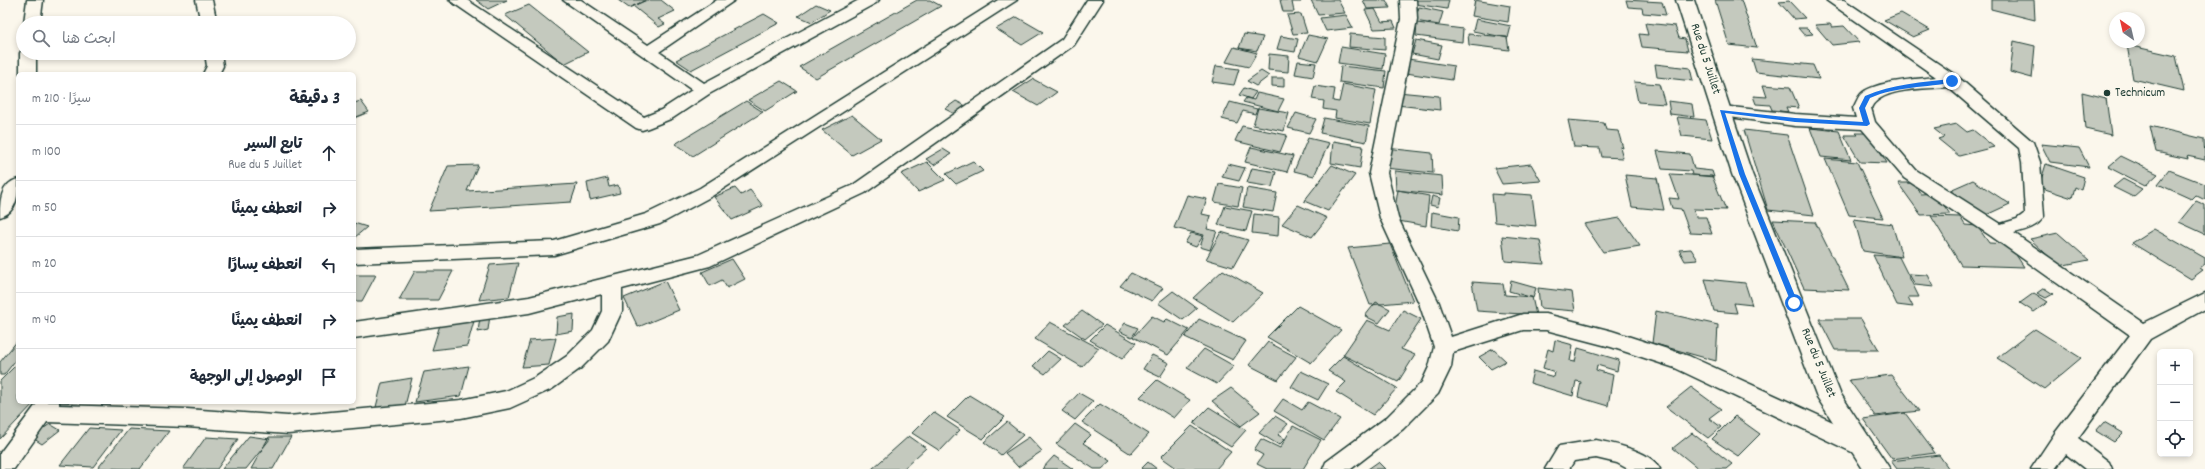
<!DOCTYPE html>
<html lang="ar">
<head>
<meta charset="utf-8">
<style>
	body { margin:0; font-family:Dekko,"Playpen Sans Arabic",sans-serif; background:#f6f6f7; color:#1f2937; direction:rtl }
	.controls { position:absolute; right:12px; bottom:12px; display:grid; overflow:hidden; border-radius:6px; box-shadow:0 2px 6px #0003 }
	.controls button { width:36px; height:36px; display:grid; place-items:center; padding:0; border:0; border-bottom:1px solid #e0e1e3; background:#fff; color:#1f2937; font:20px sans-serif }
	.compass { position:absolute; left:2109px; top:12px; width:36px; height:36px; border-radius:50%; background:#fff; box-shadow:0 2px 6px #0003; rotate:326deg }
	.stop { position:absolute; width:12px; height:12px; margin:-9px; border:3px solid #1a73e8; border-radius:50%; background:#fff }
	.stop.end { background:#1a73e8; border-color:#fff; box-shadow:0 1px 4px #0008 }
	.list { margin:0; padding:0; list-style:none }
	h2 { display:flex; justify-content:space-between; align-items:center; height:52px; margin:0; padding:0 16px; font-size:17px }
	h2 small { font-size:13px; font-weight:400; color:#747a83 }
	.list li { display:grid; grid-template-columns:26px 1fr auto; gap:12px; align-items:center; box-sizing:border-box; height:56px; padding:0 16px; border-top:1px solid #e0e1e3 }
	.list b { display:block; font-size:15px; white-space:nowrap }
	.list p { margin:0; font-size:13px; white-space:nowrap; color:#747a83 }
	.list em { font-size:13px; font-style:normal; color:#747a83 }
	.icon { flex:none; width:22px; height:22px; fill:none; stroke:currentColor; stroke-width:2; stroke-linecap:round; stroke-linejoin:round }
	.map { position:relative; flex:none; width:2205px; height:469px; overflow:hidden; direction:ltr }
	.search { position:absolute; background:#fff; box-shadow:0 2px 6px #0003; left:16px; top:16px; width:340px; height:44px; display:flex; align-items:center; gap:10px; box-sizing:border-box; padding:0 14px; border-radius:22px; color:#747a83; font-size:15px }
	.panel { position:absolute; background:#fff; box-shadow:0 2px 6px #0003; left:16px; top:72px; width:340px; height:332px; border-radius:6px; direction:rtl }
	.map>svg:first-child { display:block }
	.building { fill:#c4c9be; stroke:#1f3d34 }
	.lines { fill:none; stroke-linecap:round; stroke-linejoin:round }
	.street-casing { stroke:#1f3d34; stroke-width:3 }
	.secondary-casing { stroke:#1f3d34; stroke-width:3 }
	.street { fill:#fbf7ec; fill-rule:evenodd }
	.secondary { fill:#fbf7ec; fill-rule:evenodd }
	.route { fill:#1a73e8 }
	.poi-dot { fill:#1f3d34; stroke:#fbf7ec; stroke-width:1.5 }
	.labels { text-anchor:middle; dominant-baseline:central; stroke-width:4; stroke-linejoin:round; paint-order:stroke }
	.street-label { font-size:13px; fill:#1f3d34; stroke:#fbf7ec }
	.poi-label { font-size:13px; fill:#1f3d34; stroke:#fbf7ec; text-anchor:start }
</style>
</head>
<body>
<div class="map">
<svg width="2205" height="469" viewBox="0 0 2205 469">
	<rect width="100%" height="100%" fill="#fbf7ec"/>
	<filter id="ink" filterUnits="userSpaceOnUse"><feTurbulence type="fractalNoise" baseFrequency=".025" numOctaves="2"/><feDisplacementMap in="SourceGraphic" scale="8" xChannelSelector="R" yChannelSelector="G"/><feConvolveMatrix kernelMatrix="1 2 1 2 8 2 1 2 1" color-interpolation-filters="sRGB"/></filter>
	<g filter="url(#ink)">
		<path class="building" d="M476 0H507L488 9Z
			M618 0H646L629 8Z
			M647 0H661L675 11 658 19 665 24 659 27 633 6Z
			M917 0H930L941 6 816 78 799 67Z
			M1280 0H1300L1301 2H1292L1294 12H1283Z
			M1311 0H1338L1345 13 1318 15Z
			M1363 0H1386L1390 8 1367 9Z
			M1416 0H1449L1447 9 1415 4Z
			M1475 0 1510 6 1508 22 1472 16Z
			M1626 0 1662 2 1666 15 1643 13 1642 8 1628 7Z
			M1715 0H1741L1757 48 1729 45Z
			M1991 0H2034L2035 20 1991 9Z
			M1789 1 1805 18 1794 19 1779 2Z
			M816 4 830 10 812 22 798 16Z
			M529 5 588 52 564 64 505 15Z
			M1419 7 1443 12 1439 25 1415 21Z
			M1375 9 1382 22 1393 21 1396 28 1374 29 1365 10Z
			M1901 13 1930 30 1913 37 1884 20Z
			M764 14 779 23 691 70 676 60Z
			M1301 14 1307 33 1293 34 1287 15Z
			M1346 15 1353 28 1326 31 1320 18Z
			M1017 17 1043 32 1022 45 996 29Z
			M1476 19 1511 26 1508 38 1473 31Z
			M1417 23 1463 29 1462 42 1416 36Z
			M1645 23 1675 26 1679 38 1685 39 1688 51 1642 47 1639 34 1648 35Z
			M1830 24 1832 27 1844 26 1859 42 1832 45 1815 25Z
			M1798 28H1807L1813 34 1804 35Z
			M1244 34 1263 37 1257 51 1239 48Z
			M1350 34 1385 37V50L1349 47Z
			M1468 34 1507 37 1509 50 1469 45Z
			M1308 35 1328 39 1318 61 1299 56Z
			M1281 36 1298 39 1295 52 1277 49Z
			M1416 40 1442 45 1438 59 1412 54Z
			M2014 41 2035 46 2032 78 2010 72Z
			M2127 45 2176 56 2184 91 2133 79Z
			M1234 47 1257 53 1249 67 1226 62Z
			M1341 47 1385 54 1383 69 1338 63Z
			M1269 54 1289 56 1288 72 1268 70Z
			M1408 59 1454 66 1452 80 1406 73Z
			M1752 59 1813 65 1819 79 1756 72Z
			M1298 61 1316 63 1313 77 1295 74Z
			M1655 64 1690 68 1693 81 1657 77Z
			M1216 66 1239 69 1234 85 1212 82Z
			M1341 66 1386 71 1384 88 1339 82Z
			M1261 71 1269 76 1256 86 1247 81Z
			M1272 78H1284V87L1272 86Z
			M1033 79 1057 92 1038 106 1013 92Z
			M781 81 797 91 765 111 748 100Z
			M1634 82 1659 84 1665 104 1638 102Z
			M1343 84 1376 90 1370 124 1335 118 1336 111 1323 109 1324 101 1312 99 1315 86 1335 89 1333 101 1339 102Z
			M1763 85 1790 87 1799 108 1786 107 1788 112 1772 110 1770 105 1756 104 1753 96 1767 97Z
			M1244 88 1256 92 1251 99 1239 95Z
			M1398 92 1439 96 1440 110 1397 105Z
			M2082 92 2106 98 2111 135 2085 129Z
			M1257 93 1284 99 1278 111 1243 102 1246 98 1254 100Z
			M361 101 369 112 354 118V103Z
			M746 101 763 112 693 156 675 144Z
			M956 101 966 106 955 114 945 109Z
			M1668 101 1692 104 1694 117 1670 114Z
			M1230 102 1257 109 1255 114 1243 111 1237 123 1222 119Z
			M1258 108 1289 113 1284 131 1253 125Z
			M1296 113 1316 119 1309 133 1288 128Z
			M852 115 881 139 852 155 822 130Z
			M1677 117 1706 120 1712 139 1682 136Z
			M1324 118 1369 126 1366 142 1320 133Z
			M1568 120 1604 123 1606 130 1618 131 1623 148 1620 147 1623 158 1602 157 1600 148 1574 147Z
			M1957 124 1967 132 1973 130 1994 147 1959 156 1938 139 1944 137 1934 129Z
			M1242 126 1287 135 1280 152 1235 141Z
			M2150 126 2204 139 2205 160 2187 156 2188 159 2156 152Z
			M1810 128 1839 131 1851 160 1821 157Z
			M1744 130 1787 135 1814 215 1768 210Z
			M1856 133H1869L1887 163 1860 162 1844 135H1858Z
			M1308 138 1329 143 1314 176 1294 171Z
			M1333 141 1363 146 1360 168 1331 163Z
			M2041 144 2079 148 2089 167 2050 162Z
			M1251 147 1293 156 1287 172 1245 162Z
			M1386 148 1432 153 1433 173 1385 168Z
			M943 149 951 154 934 165 926 159Z
			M1657 151 1690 154 1694 169 1712 171 1714 177 1692 175 1691 171 1662 169Z
			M2121 156 2158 174 2145 186 2108 167Z
			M1825 159 1857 162 1883 218 1849 215Z
			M973 161 983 171 956 184 946 174Z
			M927 162 945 180 918 192 901 174Z
			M1228 164 1245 168 1239 181 1222 177Z
			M1531 164 1541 181 1502 184 1494 168Z
			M2046 164 2084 177 2081 190 2075 187 2072 198 2039 187Z
			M478 165 467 191 577 184 571 202 429 211 448 166Z
			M1332 165 1355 175 1328 211 1304 201Z
			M1252 168 1276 172 1272 187 1247 183Z
			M2169 170 2205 184V200L2195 195 2191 199 2158 184Z
			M1395 171 1442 176 1443 195 1396 190Z
			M1670 174 1712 176 1726 210 1693 209 1696 217H1706L1712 234 1690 233 1681 209 1672 208 1669 198 1679 199Z
			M1625 175 1657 178 1664 210 1632 207Z
			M607 178 609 187 618 185 620 193 590 200 587 183Z
			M2123 179 2142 189 2133 197 2113 187Z
			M1973 180 2010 204 1984 216 1948 191Z
			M1898 183H1913L1921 194 1935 193 1950 214 1921 215Z
			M1219 184 1242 188 1238 206 1214 202Z
			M735 188 741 195 750 190 763 206 732 220 714 197Z
			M1247 188 1277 193 1273 212 1243 207Z
			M1398 190 1429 196 1426 226 1393 220Z
			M1504 193 1532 195 1536 226 1495 222 1492 194 1504 195Z
			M1187 195 1207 199 1202 214 1211 216 1207 229 1217 231 1210 250 1200 247 1204 235 1174 228Z
			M1432 196 1440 198 1438 207 1430 205Z
			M2196 201 2205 205V234L2179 222Z
			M1298 205 1327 218 1312 237 1282 224Z
			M1225 206 1252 211 1246 231 1218 225Z
			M1432 212 1459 217 1458 231 1431 226Z
			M1254 214 1279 217 1278 236 1252 233Z
			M1931 216 1960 217 1965 225 1977 226 1989 243 2009 244 2024 267 1961 265Z
			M1620 218 1640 246 1603 252 1584 224Z
			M1854 219 1892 224 1902 257 1863 251Z
			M1773 220 1815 222 1849 290 1804 288Z
			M354 223 367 227 354 238Z
			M2154 229 2205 258V264L2200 268 2203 270 2191 279 2132 243Z
			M1221 232 1248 240 1233 267 1206 259Z
			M1191 233 1203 236 1196 247 1185 243Z
			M2058 233 2089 260 2059 266 2030 239Z
			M1502 236 1540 240 1544 264 1505 261Z
			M1390 244 1413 301 1370 305 1348 248Z
			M1691 249 1698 260 1685 261 1679 250Z
			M1873 255 1899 257 1919 297H1908L1913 307 1897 305Z
			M732 259 745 279 727 288 722 280 710 286 702 272Z
			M518 263 509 297 479 300 490 265Z
			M1223 270 1263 293 1233 322 1193 298Z
			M415 271H453L438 300H399Z
			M1131 273 1163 288 1152 301 1120 286Z
			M1909 274 1928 275 1934 287 1915 285Z
			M354 275H376L362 301H354Z
			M1705 279 1745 283 1752 305 1734 303 1737 313 1714 311Z
			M665 281 679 310 638 327 624 298Z
			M1511 281 1536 288 1533 298 1509 291Z
			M1472 282 1503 284 1505 295 1532 297 1536 315 1477 311Z
			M1538 288 1572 292 1575 311 1540 308Z
			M2044 288 2053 294 2046 298 2037 293Z
			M1173 291 1197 308 1183 320 1158 303Z
			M2034 293 2048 302 2034 312 2020 303Z
			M1376 302 1390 309 1379 323 1365 316Z
			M1298 306 1341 330 1311 363 1267 337Z
			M1403 310 1421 319 1401 349 1415 355 1398 382 1343 355 1367 320 1390 330Z
			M1082 311 1102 325 1085 339 1065 325Z
			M1656 311 1718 325 1716 361 1652 343Z
			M574 314 573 331 556 334 557 317Z
			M490 315 488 330 478 332 480 317Z
			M1152 316 1164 322 1167 319 1189 330 1168 355 1133 337Z
			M1199 319 1246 341 1233 360 1185 337Z
			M1819 319H1861L1879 350H1835Z
			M474 321 467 346 432 350 440 325Z
			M1050 322 1099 348 1082 367 1035 339Z
			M1125 323 1138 328 1132 337 1119 331Z
			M1105 325 1136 343 1122 359 1090 340Z
			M2035 329 2081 358 2044 389 1997 358Z
			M556 338 549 365 522 367 530 340Z
			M18 340V357L4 375H0V362Z
			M1555 340 1573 345 1570 361 1575 362 1578 348 1619 360 1617 371 1597 365 1596 370 1613 375 1608 406 1578 397 1581 382 1576 381 1573 396 1530 383 1533 371 1554 377 1555 372 1543 368 1548 349 1553 351Z
			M1268 342 1296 357 1278 380 1249 365Z
			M1204 349 1234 366 1217 384 1187 368Z
			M1493 349 1506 361 1491 369 1479 357Z
			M1048 351 1061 359 1045 374 1033 366Z
			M1152 355 1169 363 1160 377 1143 369Z
			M1343 356 1397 388 1373 415 1336 392 1346 382 1328 371Z
			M18 363V402H35L0 439V381Z
			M469 366 461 396 415 402 424 372Z
			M1301 371 1328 384 1318 400 1291 387Z
			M1891 375 1919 411 1875 416 1849 380Z
			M412 378 405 406 375 411 382 383Z
			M1157 380 1190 400 1174 418 1140 397Z
			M1691 387 1721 409 1709 418 1721 427 1708 438 1666 407Z
			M1231 388 1260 412 1241 426 1212 401Z
			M1079 393 1093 401 1075 420 1062 411Z
			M969 395 1005 417 983 439 947 417Z
			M1283 399 1302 410 1308 402 1340 419 1324 440 1274 411Z
			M59 402H108L58 403Z
			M1100 404 1149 434 1131 454 1082 422Z
			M1209 407 1246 430 1231 447 1193 423Z
			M933 412 960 430 940 451 912 433Z
			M1905 413 1935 453 1892 459 1863 419Z
			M1275 416 1288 424 1278 435 1285 439 1279 445 1259 433Z
			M1735 416 1760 434 1738 456 1712 439Z
			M1007 422 1023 435 1001 455 984 442Z
			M2104 422 2123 433 2114 442 2096 431Z
			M50 424 60 430 42 444 31 437Z
			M1075 424 1091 435 1083 443 1111 461 1102 469H1094L1056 444Z
			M1192 426 1231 452 1216 469H1178L1161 457Z
			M1293 426 1321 440 1303 469H1267L1257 464 1263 455 1254 450 1261 439 1280 448Z
			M89 428 121 430 93 467 60 465Z
			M129 429 169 431 140 469 98 468Z
			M1692 433 1732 464 1726 469H1699L1673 448Z
			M249 436 270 439 246 469H222Z
			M909 436 926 448 903 469H872Z
			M206 437 238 439 217 469H183Z
			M269 437H291L273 469H251Z
			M1029 437 1042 451 1018 467 1005 453Z
			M1939 455 1949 469H1897L1891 461Z
			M1054 456 1073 469H1042Z
			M1148 462 1157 469H1141Z
			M1378 462 1385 469H1368Z"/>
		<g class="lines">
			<g class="street-casing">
				<path id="street" d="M27 0H43L40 23H24Z
					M196 0H212L217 23H201Z
					M449 0H467L644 117 661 110 692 90 563 0H581L648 45 717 0H735L659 52 704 83 859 0H879L876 3 709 94 673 118 648 128 642 130 636 128Z
					M998 0H1017L712 196 660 224 554 255 354 263V249L554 241 646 214 700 188Z
					M1087 0H1103L1074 45 865 193 710 266 622 289V311L608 341 581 368 552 389 510 408 461 418 288 434 187 427 47 422 14 469H0V453L38 402H59V405L187 409 288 416 461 400 506 391 536 377 567 356 593 330 602 311V294L529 313 354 338V322L529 297 698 255 853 185 1062 39Z
					M1400 0H1416L1417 19 1387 173 1398 218 1439 303 1451 337 1523 314H1546L1612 331 1689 356 1870 439 1873 446 1870 453 1862 455 1854 453 1675 368 1611 347 1546 330H1523L1453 352 1451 367 1438 394 1403 429 1351 469H1323L1326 462 1387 417 1422 382 1429 367 1434 347 1419 303 1380 218 1369 173 1401 19Z
					M1826 0H1844L1958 77 2033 142 2040 162 2044 216C2038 227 2026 230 2014 233L2144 323 2205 293V309L2150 339 2078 438 2109 462 2112 469H2085L2066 454 2055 469H2031L2055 433 2130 335 1991 236 1904 178 1862 129 1795 126 1722 116 1716 115 1713 111 1716 107 1722 106 1795 114 1856 118 1853 108C1856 104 1857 98 1861 94 1874 81 1918 79 1936 77ZM1948 87 2019 148 2022 162 2025 213 2017 219 2001 224 1916 170 1875 122 1871 108C1881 87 1927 89 1948 87Z
					M22 50 23 53H36V74H20V53Z
					M205 53H221L223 66 219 74H203L207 66Z
					M18 179C18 194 18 212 0 217 0 202 0 184 18 179Z
					M1596 440C1615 444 1651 451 1660 469H1628L1617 463 1596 458 1574 461 1569 469H1545L1559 446Z"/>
			</g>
			<g class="secondary-casing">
				<path id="secondary" d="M1676 0H1694L1752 174 1840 393 1890 469H1863L1817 397 1732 174Z"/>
			</g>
			<use href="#street" class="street"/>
			<use href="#secondary" class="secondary"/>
		</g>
	</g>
	<path class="route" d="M1952 79 1954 82C1926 88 1897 86 1870 98L1865 108 1870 124 1867 126 1795 122 1725 113 1745 174 1798 303 1792 305 1739 174 1720 110 1795 118 1863 122 1859 108 1865 96C1892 84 1923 82 1952 79Z"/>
	<circle class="poi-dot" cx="2107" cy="93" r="4"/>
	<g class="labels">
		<g class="street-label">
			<text transform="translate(1705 59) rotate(72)">Rue du 5 Juillet</text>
			<text transform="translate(1818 363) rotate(68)">Rue du 5 Juillet</text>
		</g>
		<g class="poi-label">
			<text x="2115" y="93">Technicum</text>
		</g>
	</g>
</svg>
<div class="controls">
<button>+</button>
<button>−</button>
<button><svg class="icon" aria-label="locate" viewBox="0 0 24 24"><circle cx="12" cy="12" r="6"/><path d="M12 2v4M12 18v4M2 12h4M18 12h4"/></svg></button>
</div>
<svg class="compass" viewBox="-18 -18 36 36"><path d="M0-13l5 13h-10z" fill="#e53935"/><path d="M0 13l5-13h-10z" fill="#747a83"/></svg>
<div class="stop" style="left:1794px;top:303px"></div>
<div class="stop end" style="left:1952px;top:81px"></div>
<div class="search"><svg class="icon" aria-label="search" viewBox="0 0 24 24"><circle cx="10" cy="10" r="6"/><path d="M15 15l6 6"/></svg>ابحث هنا</div>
<section class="panel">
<h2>3 دقيقة<small>سيرًا · 210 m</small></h2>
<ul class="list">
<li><svg class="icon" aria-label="ahead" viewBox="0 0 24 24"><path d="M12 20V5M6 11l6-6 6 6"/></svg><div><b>تابع السير</b><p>Rue du 5 Juillet</p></div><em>100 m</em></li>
<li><svg class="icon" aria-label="right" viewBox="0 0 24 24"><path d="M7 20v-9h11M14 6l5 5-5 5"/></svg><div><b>انعطف يمينًا</b></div><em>50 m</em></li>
<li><svg class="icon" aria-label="left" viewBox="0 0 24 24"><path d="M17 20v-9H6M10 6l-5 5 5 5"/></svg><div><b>انعطف يسارًا</b></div><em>20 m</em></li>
<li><svg class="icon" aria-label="right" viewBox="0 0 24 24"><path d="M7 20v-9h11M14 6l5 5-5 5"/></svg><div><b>انعطف يمينًا</b></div><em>40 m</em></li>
<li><svg class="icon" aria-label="arrive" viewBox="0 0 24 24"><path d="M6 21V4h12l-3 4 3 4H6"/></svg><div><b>الوصول إلى الوجهة</b></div></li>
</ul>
</section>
</div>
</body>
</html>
